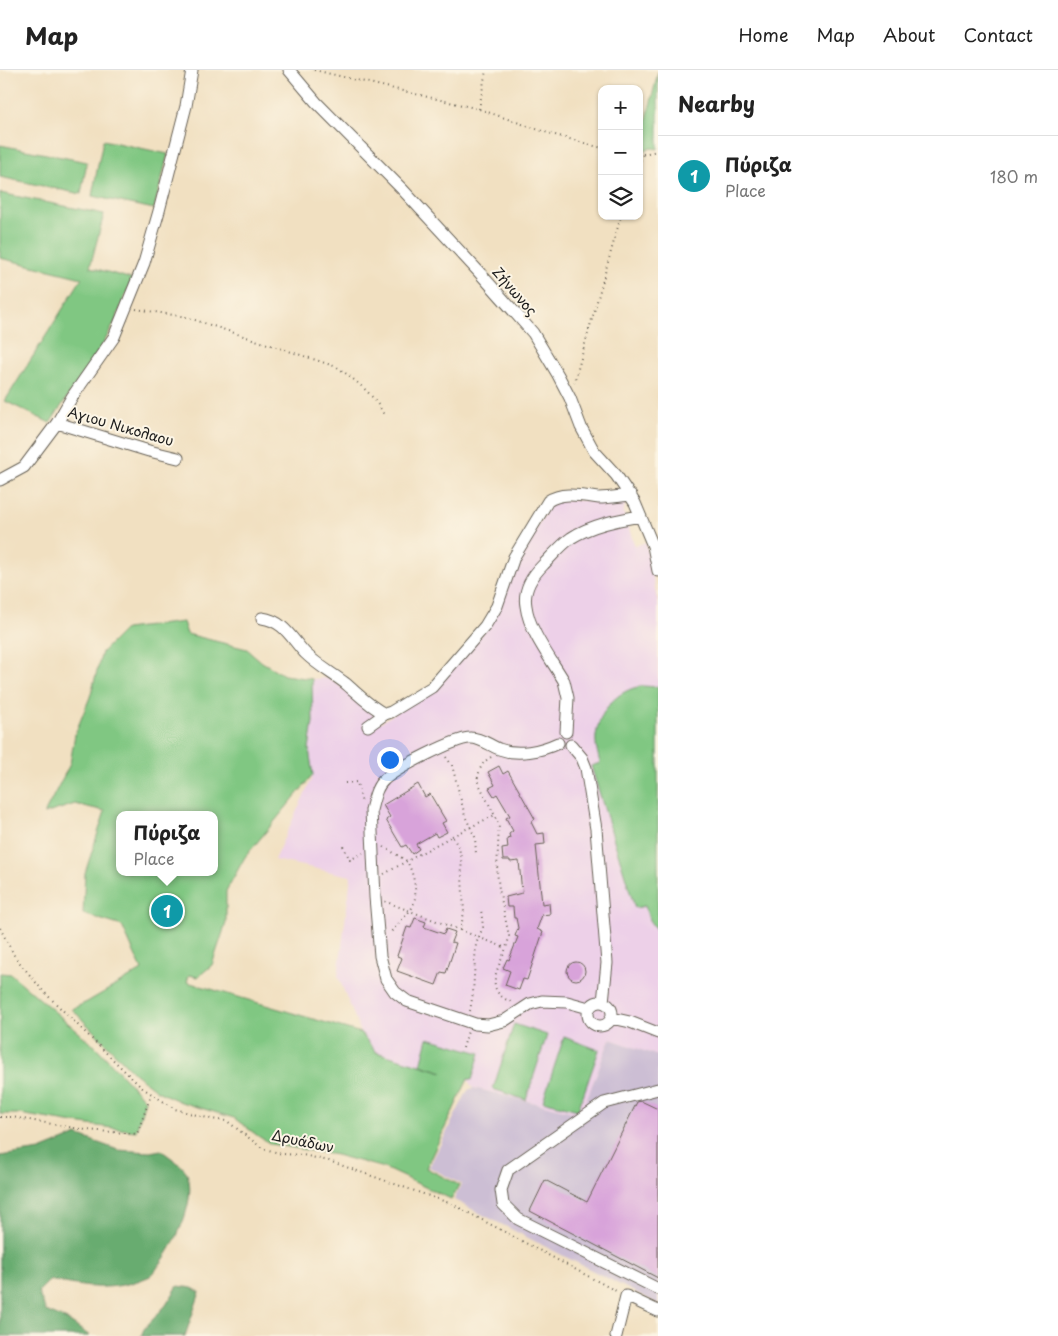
<!DOCTYPE html>
<html lang="en">
<head>
<meta charset="utf-8">
<style>
	body { margin:0; font-family:"Playpen Sans",sans-serif; background:#f6f6f6; color:#222 }
	.controls { position:absolute; right:15px; top:15px; display:grid; overflow:hidden; border-radius:10px; box-shadow:0 1px 4px #0004 }
	.controls button { width:45px; height:45px; display:grid; place-items:center; padding:0; border:0; border-bottom:1px solid #e0e0e0; background:#fff; color:#222; font:25px sans-serif }
	.you { position:absolute; left:389px; top:689px; width:18px; height:18px; margin:-12px; border:4px solid #fff; border-radius:50%; background:#1a73e8; box-shadow:0 0 0 8px #1a73e833 }
	.badge { display:grid; place-items:center; width:32px; height:32px; border-radius:50%; background:#b45309; color:#fff; font-size:16px; font-weight:700 }
	.pin { position:absolute; translate:-50% -50%; border:2px solid #fff; box-shadow:0 1px 5px #0006 }
	.popup { position:absolute; left:116px; top:741px; width:102px; height:65px; box-sizing:border-box; display:grid; place-content:center; border-radius:10px; background:#fff; filter:drop-shadow(0 1px 4px #0005); font-size:16px; white-space:nowrap; color:#767676 }
	.popup b { font-size:19px; color:#222 }
	.popup::after { content:''; position:absolute; left:50%; top:100%; margin-left:-10px; border:10px solid transparent; border-top-color:#fff }
	.list { margin:0; padding:0; list-style:none }
	h2 { display:flex; justify-content:space-between; align-items:center; height:65px; margin:0; padding:0 20px; font-size:21px }
	h2 small { font-size:16px; font-weight:400; color:#767676 }
	.list li { display:grid; grid-template-columns:32px 1fr auto; gap:15px; align-items:center; box-sizing:border-box; height:80px; padding:0 20px; border-top:1px solid #e0e0e0 }
	.list b { display:block; font-size:19px; white-space:nowrap }
	.list p { margin:0; font-size:16px; white-space:nowrap; color:#767676 }
	.list em { font-size:16px; font-style:normal; color:#767676 }
	.icon { flex:none; width:28px; height:28px; fill:none; stroke:currentColor; stroke-width:2; stroke-linecap:round; stroke-linejoin:round }
	.map { position:relative; flex:none; width:658px; height:1266px; overflow:hidden }
	header { display:flex; align-items:center; gap:30px; box-sizing:border-box; height:70px; padding:0 25px; background:#fff; border-bottom:1px solid #e0e0e0 }
	header strong { font-size:24px }
	nav { display:flex; gap:28px; margin-inline-start:auto; font-size:18px }
	main { display:flex }
	aside { flex:1; background:#fff }
	.map>svg:first-child { display:block }
	.built { fill:#edd0e8 }
	.industrial { fill:#ccbed4 }
	.green { fill:#80c782; stroke:#4e724f; fill-rule:evenodd }
	.forest { fill:#68ac70; stroke:#426446 }
	.building { fill:#d8a3da }
	.lines { fill:none; stroke-linecap:round; stroke-linejoin:round }
	.minor-casing { stroke:#676156; stroke-width:13 }
	.path { stroke:#676156; stroke-width:2; stroke-dasharray:1 4; stroke-linecap:butt }
	.minor { stroke:#fff; stroke-width:11 }
	.labels { text-anchor:middle; dominant-baseline:central; stroke-width:4; stroke-linejoin:round; paint-order:stroke }
	.street-label { font-size:14px; fill:#1c1c1c; stroke:#fcf5e5 }
</style>
</head>
<body>
<header>
<strong>Map</strong>
<nav><a>Home</a><a>Map</a><a>About</a><a>Contact</a></nav>
</header>
<main>
<div class="map">
<svg width="658" height="1266" viewBox="0 0 658 1266">
	<rect width="100%" height="100%" fill="#fcf5e5"/>
	<filter id="ink" filterUnits="userSpaceOnUse"><feTurbulence type="fractalNoise" baseFrequency=".02" numOctaves="2"/><feDisplacementMap in="SourceGraphic" scale="10" xChannelSelector="R" yChannelSelector="G"/><feConvolveMatrix kernelMatrix="1 2 1 2 8 2 1 2 1" color-interpolation-filters="sRGB"/></filter>
	<filter id="wash" filterUnits="userSpaceOnUse"><feTurbulence type="fractalNoise" baseFrequency=".0096" numOctaves="4" result="noise"/><feDisplacementMap in="SourceGraphic" scale="20" xChannelSelector="R" yChannelSelector="G"/><feGaussianBlur stdDeviation="1.12" result="paint"/><feColorMatrix in="noise" values="0 0 0 0 0 0 0 0 0 0 0 0 0 0 0 0 0 1.4 0 .05"/><feComposite in="paint" operator="in"/></filter>
	<g filter="url(#wash)">
		<rect width="100%" height="100%" fill="#f1e0c1"/>
		<path class="built" d="M559 430 623 431 625 435 623 442 635 476 646 472 658 534V986L610 969 581 1044 473 1018 467 1009 376 982 361 963 338 906 351 806 274 790 313 706 309 679 313 652 312 609 328 608 334 611 367 638 381 652 434 619 492 552 517 491 550 435Z"/>
		<path class="industrial" d="M610 969 658 986V1234L454 1130 461 1114 429 1097 468 1020 473 1018 581 1044Z"/>
		<path class="green" d="M658 2V79L652 78 639 82Z
			M103 70 168 84 154 139 92 126Z
			M0 75 87 92 81 124 0 107Z
			M0 123 104 144 90 197 132 209 115 252 103 274 50 353 5 331 82 208 0 188Z
			M183 552 187 564 247 579 262 592 284 605 312 609 313 652 309 679 313 705 245 787 226 821V853L212 895 198 907 189 905 187 912 361 963 376 982 443 1002 421 995 428 968 480 983 472 1010 468 1009 426 1098 459 1115 451 1129 384 1098 336 1085 271 1074 258 1066 234 1048 181 1032 157 1021 134 1003 72 939 87 932 142 900 122 856 83 844 85 803 105 741 75 734 44 744 70 694 75 664 90 627 102 582 125 559ZM120 745H214V802H120Z
			M643 616 658 617V863L649 850 645 836 635 838 591 696 600 693C598 684 595 675 596 666 599 640 618 619 643 616Z
			M0 903 11 904 97 978 145 1030 136 1061 74 1053 20 1044H0Z
			M514 954 547 965 526 1030 493 1019Z
			M564 967 599 980 578 1040 543 1031Z"/>
		<path class="forest" d="M77 1065 118 1080 150 1082 161 1080C168 1086 180 1093 185 1100 200 1124 176 1173 161 1193 157 1197 154 1205 148 1207 113 1222 86 1218 50 1210L38 1222 46 1241 67 1250 90 1266H0V1086L40 1080Z
			M178 1216 192 1218 200 1222 185 1266H141L144 1259 166 1235Z"/>
		<g id="blocks">
			<path class="building" d="M499 696 503 704 508 701 535 749 531 752 537 764 544 763 545 774 536 775 542 834 549 833 550 844 542 845 537 859 543 862 527 910 523 909 519 920 505 915 510 901 503 898 507 889 509 890 518 867 515 866 518 858 516 848H514L513 837H507L506 827 522 823 519 791 510 792V790H503L502 779 508 778 507 769 510 768 509 764 513 761 506 748 510 746 497 724 494 726 489 718 495 715 488 702Z
				M418 714 425 727 430 724 446 751 442 753 447 762 437 767 435 763 416 774 419 779 412 784 406 775 402 777 386 750 390 747 383 735Z
				M415 848 426 852 424 857 444 864 446 859 455 862 451 872 456 873 446 903 441 902 436 915 397 901 402 888 397 886 407 857 411 858Z
				M567 901a9 9 0 1 1 18 0a9 9 0 1 1-18 0Z
				M641 1031 658 1039V1208L530 1141 545 1110 587 1132 637 1032Z"/>
		</g>
	</g>
	<g filter="url(#ink)">
		<use href="#blocks" fill-opacity="0" stroke="#676156" stroke-width="1"/>
		<g class="lines">
			<g class="minor-casing">
				<path id="minor" d="M289 0 316 32 402 119 478 201 533 263 558 305 570 328 581 357 594 381 616 405 635 433 653 476 658 501
					M57 353 149 381 178 388
					M0 410 24 397 57 353 72 327 114 267 144 193 159 141 186 36 192 0
					M262 548C284 551 291 568 305 583 317 595 332 603 345 613 358 624 369 636 385 644L391 642 432 617 485 556 497 536 514 487 548 431C563 421 582 426 599 428 609 428 620 426 631 425
					M368 656 385 644
					M566 662 568 628 564 611C551 589 529 561 526 536 523 520 532 506 543 495 552 486 561 475 571 468 591 455 617 450 640 446
					M558 673C541 681 518 686 499 679 489 675 481 668 471 668 457 667 396 699 385 709 376 716 374 729 371 740L375 827 380 886 386 909 395 922 407 931 475 954 488 955 504 951 530 934 542 931 567 932 589 938
					M571 675 582 688 586 698 596 759 607 893 603 932
					M588 944a12 12 0 1 1 24 0a12 12 0 1 1-24 0Z
					M612 948 630 952 658 963
					M658 1019 604 1033 508 1100 501 1120 503 1134 518 1149 658 1219
					M616 1266 626 1226 658 1241"/>
			</g>
			<path class="path" d="M314 0 479 39 548 63 602 78
				M479 39 486 0
				M643 84 658 81
				M639 85 643 84 639 94
				M136 239 186 247 337 297C356 311 374 324 384 345
				M574 313 621 146
				M446 687 452 695 465 746 475 767 476 784
				M491 687 484 692 480 699 477 710 499 754 497 801 499 819 509 866C506 892 476 918 513 933
				M345 713 357 712 362 733
				M452 766 495 745
				M343 776 350 790 363 783
				M384 777 407 791 452 766 459 778 461 787 464 843 460 860 410 841 389 864
				M384 804 407 791C414 805 420 827 410 841L384 831
				M0 858 15 887 43 921 141 1017 175 1039 211 1049 227 1051 262 1078 282 1084 303 1085 329 1091 452 1134 616 1221
				M460 860 506 878
				M470 941 473 923 476 874 483 857 481 839
				M463 978 468 961
				M0 1047H12L86 1060 137 1064 151 1025"/>
			<use href="#minor" class="minor"/>
		</g>
	</g>
	<g class="labels">
		<g class="street-label">
			<text transform="translate(515 221) rotate(49)">Ζήνωνος</text>
			<text transform="translate(121 356) rotate(16)">Αγιου Νικολαου</text>
			<text transform="translate(303 1071) rotate(12)">Δρυάδων</text>
		</g>
	</g>
</svg>
<div class="controls">
<button>+</button>
<button>−</button>
<button><svg class="icon" aria-label="layers" viewBox="0 0 24 24"><path d="M12 4l9 5-9 5-9-5zM3 14l9 5 9-5"/></svg></button>
</div>
<div class="you"></div>
<div class="pin badge" style="left:167px;top:841px;background:#0f9aa8">1</div>
<div class="popup"><b>Πύριζα</b>Place</div>
</div>
<aside>
<h2>Nearby<small></small></h2>
<ul class="list">
<li><span class="badge" style="background:#0f9aa8">1</span><div><b>Πύριζα</b><p>Place</p></div><em>180 m</em></li>
</ul>
</aside>
</main>
</body>
</html>
